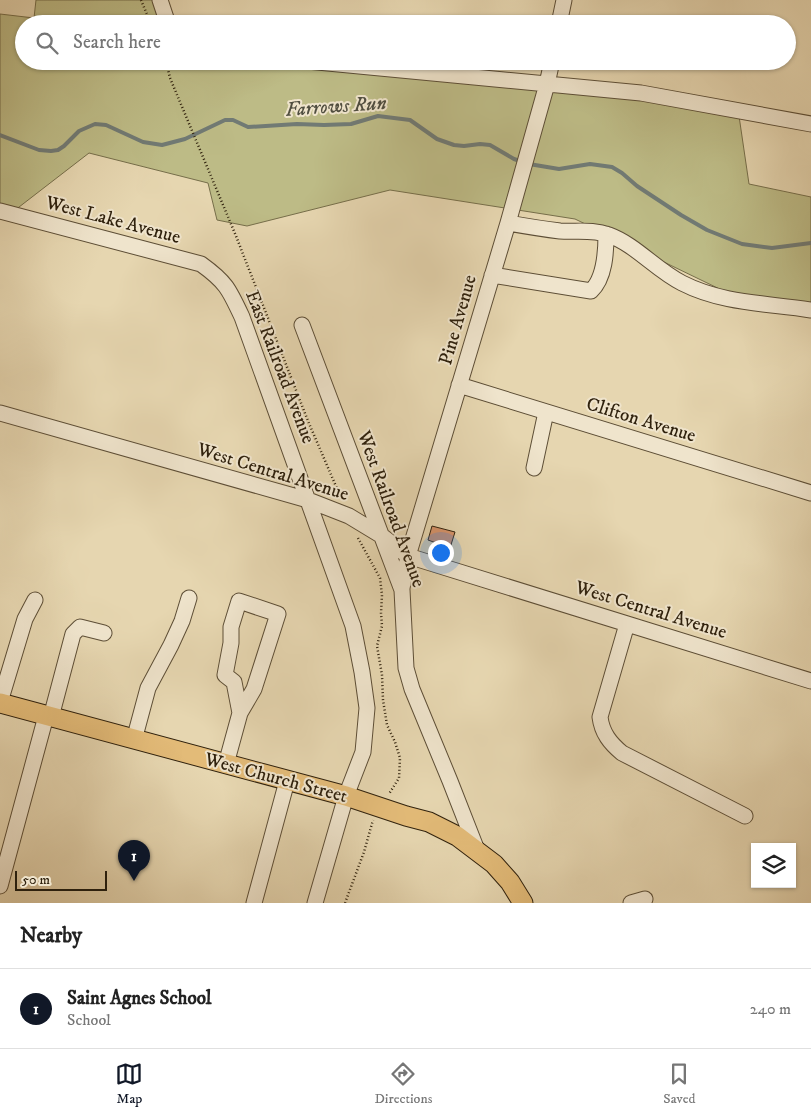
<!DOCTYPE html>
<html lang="en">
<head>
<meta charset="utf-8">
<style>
	body { margin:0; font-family:"IM FELL DW Pica",serif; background:#f6f6f6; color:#222 }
	.controls { position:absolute; right:15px; bottom:15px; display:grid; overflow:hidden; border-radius:0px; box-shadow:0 1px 4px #0004 }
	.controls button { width:45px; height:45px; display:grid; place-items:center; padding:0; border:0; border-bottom:1px solid #e0e0e0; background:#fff; color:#222; font:25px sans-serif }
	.scale { position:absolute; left:15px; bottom:12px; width:92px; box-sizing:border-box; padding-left:5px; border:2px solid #2f210d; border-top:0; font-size:14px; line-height:18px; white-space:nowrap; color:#2f210d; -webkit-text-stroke:4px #efe4cc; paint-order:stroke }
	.you { position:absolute; left:440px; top:552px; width:18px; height:18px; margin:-12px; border:4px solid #fff; border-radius:50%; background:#1a73e8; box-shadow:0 0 0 8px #1a73e833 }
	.badge { display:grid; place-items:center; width:32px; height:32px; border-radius:50%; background:#111827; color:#fff; font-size:16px; font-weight:700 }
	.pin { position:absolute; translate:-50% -41px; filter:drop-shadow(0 1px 2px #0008) }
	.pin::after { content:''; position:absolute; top:26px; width:18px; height:15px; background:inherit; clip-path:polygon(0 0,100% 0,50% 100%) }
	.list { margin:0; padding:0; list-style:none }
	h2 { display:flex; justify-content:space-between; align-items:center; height:65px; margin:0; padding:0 20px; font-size:21px }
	h2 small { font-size:16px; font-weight:400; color:#767676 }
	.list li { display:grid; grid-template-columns:32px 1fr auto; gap:15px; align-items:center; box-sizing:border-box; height:80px; padding:0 20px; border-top:1px solid #e0e0e0 }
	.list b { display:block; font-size:19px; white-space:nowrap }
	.list p { margin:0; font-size:16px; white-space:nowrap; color:#767676 }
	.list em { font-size:16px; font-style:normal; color:#767676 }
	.icon { flex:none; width:28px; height:28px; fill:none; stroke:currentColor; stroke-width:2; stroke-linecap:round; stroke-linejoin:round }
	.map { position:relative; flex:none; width:811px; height:903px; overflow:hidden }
	.search { position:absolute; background:#fff; box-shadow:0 1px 4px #0004; left:15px; right:15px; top:15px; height:55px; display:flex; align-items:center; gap:12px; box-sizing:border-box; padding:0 18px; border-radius:28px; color:#767676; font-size:19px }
	.sheet { height:145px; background:#fff }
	nav { display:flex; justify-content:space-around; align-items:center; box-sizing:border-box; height:70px; border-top:1px solid #e0e0e0; background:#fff; font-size:14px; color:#767676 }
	nav a { display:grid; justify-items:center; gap:2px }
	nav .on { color:#111827 }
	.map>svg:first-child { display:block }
	.green { fill:#bdbb86; stroke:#766e4a }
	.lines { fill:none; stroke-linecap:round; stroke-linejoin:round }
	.stream { stroke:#717a74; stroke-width:4 }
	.building { fill:#d7936a; stroke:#2f210d }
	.minor-casing { stroke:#5d4e36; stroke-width:17 }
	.major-casing { stroke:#2f210d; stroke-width:21 }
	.path { stroke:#2f210d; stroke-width:2.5; stroke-dasharray:1 2.5; stroke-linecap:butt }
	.minor { stroke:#efe4cc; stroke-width:15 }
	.major { stroke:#e3bb78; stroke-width:19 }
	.labels { text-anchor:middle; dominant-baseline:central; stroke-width:4; stroke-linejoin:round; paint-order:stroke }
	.street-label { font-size:19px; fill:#2f210d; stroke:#efe4cc }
	.water-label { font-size:20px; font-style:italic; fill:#504e40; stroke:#efe4cc }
</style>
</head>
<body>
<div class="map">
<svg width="811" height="903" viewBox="0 0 811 903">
	<rect width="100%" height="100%" fill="#e6d6b0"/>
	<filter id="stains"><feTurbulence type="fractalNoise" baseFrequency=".004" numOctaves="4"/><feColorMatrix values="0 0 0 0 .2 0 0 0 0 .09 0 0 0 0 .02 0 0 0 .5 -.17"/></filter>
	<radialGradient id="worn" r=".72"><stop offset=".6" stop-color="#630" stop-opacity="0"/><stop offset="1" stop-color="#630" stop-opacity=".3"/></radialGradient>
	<path class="green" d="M36 0H159L169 24H24V61H270L530 77 739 116 749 184 811 197V315L763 310 575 219 390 190 247 226 217 220 208 183 89 153 10 214 0 211V14L34 18Z"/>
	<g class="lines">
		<path class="stream" d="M0 135 39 150 51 151 58 150 64 146 79 131 95 124 106 125 143 142 162 145 185 139 225 120H233L248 127 297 124 324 125 351 124 378 116 410 120 437 139 454 145 464 146 480 144 490 145 514 159 523 162
			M529 164 559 169 590 164 612 167 622 173 637 186 681 215 707 230 742 244 772 248 811 243"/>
	</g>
	<path class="building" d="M432 526 455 532 450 548 428 540Z"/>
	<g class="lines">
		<g class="minor-casing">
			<path id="minor" d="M160 0 168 24
				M559 24 564 0
				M307 61 641 93 811 124
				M0 211 201 264C226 282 229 289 242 317L353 626 362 672 367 708 363 752 346 796 315 903
				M508 223C525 226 543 229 560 231 577 232 593 229 609 235 636 245 656 270 682 283 723 304 767 303 811 310
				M492 275 591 291C605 278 606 252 606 234
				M302 325 402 590 406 668 412 689 450 781 477 850
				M459 385 811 493
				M0 413 308 500 349 516 382 536 408 556 811 681
				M534 468 546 412
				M402 588 408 556 508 223 547 84 552 61
				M627 624 600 717C602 733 610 743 622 753L745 816
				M0 702 25 619 35 600
				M51 717 73 634 80 627 104 633
				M134 740 148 688 171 645 182 621 189 598
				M226 764 240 713 254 689 278 614 239 601 231 627V643L225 675 234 682 240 713
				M0 886 46 716
				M254 903 287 781
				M631 903 645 899"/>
		</g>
		<g class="major-casing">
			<path id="major" d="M0 703 346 796 406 816 429 822 457 836 494 864 510 882 523 903"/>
		</g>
		<path class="path" d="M141 0 151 24
			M166 61 170 78 236 236 308 421 341 498
			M358 538 380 578 382 595 381 613 382 626 377 646 382 675 383 700 387 725 395 742 400 758 399 778 389 794
			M345 903 364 852 373 820"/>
		<use href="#minor" class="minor"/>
		<use href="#major" class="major"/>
	</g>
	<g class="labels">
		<g class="street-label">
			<text transform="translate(113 220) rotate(15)">West Lake Avenue</text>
			<text transform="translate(458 320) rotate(-74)">Pine Avenue</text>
			<text transform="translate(280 367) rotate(69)">East Railroad Avenue</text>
			<text transform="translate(641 420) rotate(17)">Clifton Avenue</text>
			<text transform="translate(273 472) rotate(17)">West Central Avenue</text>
			<text transform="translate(391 509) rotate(70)">West Railroad Avenue</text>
			<text transform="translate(651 610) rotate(17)">West Central Avenue</text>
			<text transform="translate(276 778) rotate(15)">West Church Street</text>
		</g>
		<g class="water-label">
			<text transform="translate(336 107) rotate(-4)">Farrows Run</text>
		</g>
	</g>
	<rect width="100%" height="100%" filter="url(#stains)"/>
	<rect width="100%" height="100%" fill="url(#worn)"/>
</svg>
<div class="controls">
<button><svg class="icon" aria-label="layers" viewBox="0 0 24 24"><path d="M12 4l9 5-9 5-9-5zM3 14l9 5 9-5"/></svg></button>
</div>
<div class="scale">50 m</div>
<div class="you"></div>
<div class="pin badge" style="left:134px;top:881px">1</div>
<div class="search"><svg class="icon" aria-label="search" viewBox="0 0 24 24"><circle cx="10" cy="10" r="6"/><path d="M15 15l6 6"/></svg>Search here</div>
</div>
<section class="sheet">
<h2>Nearby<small></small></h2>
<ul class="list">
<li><span class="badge">1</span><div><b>Saint Agnes School</b><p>School</p></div><em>240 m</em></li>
</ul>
</section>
<nav>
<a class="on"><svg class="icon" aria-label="map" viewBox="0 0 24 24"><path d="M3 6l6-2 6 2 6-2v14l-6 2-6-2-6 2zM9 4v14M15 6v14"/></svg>Map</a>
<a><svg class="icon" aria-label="directions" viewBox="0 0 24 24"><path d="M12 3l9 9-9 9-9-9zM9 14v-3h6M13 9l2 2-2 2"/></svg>Directions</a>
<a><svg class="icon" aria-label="saved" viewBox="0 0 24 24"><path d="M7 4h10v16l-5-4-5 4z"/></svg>Saved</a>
</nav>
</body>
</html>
